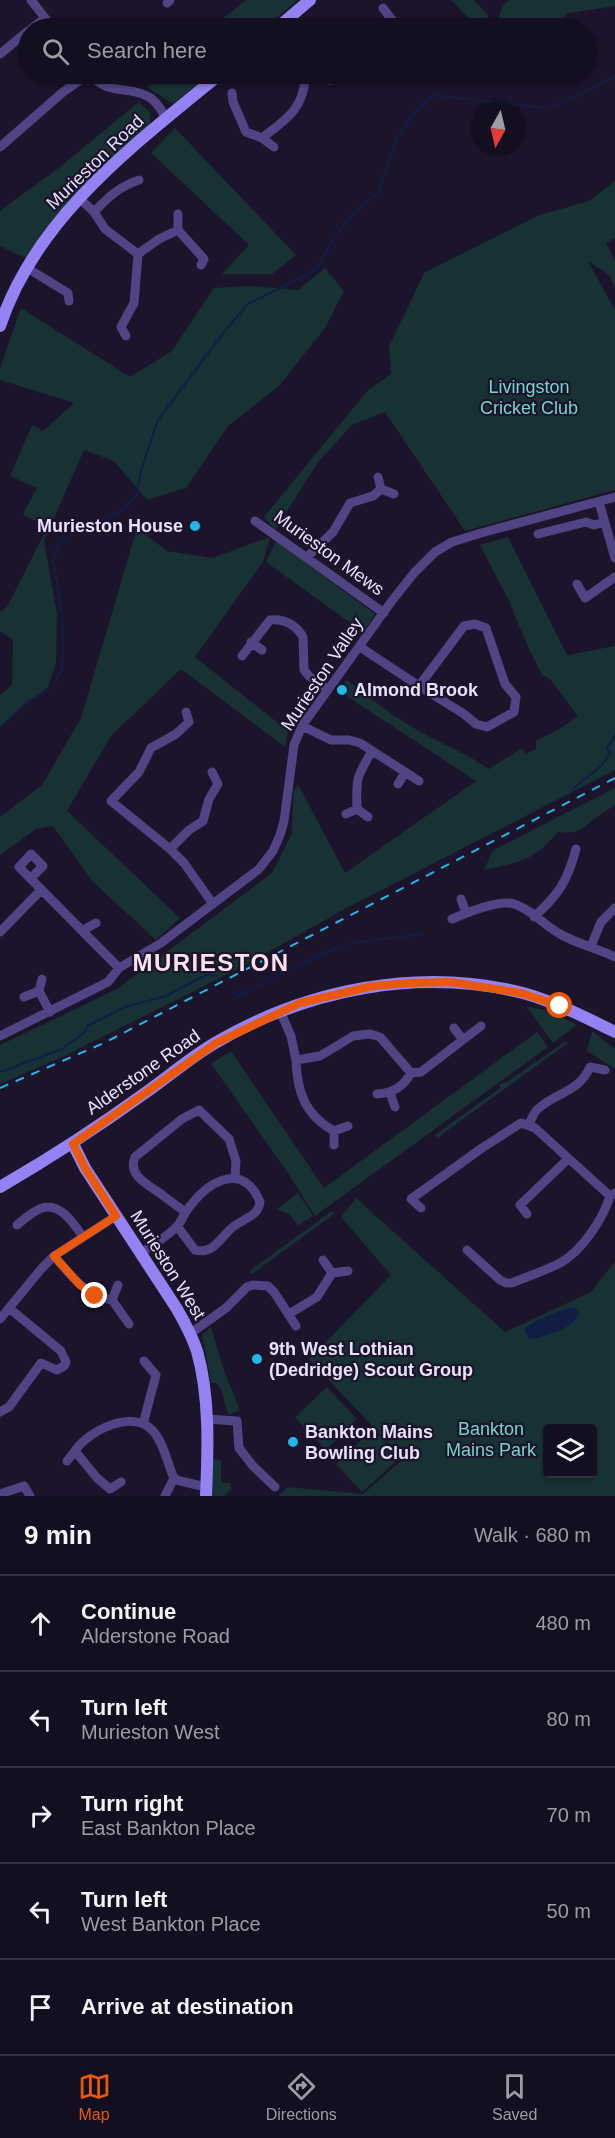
<!DOCTYPE html>
<html lang="en">
<head>
<meta charset="utf-8">
<style>
	body { margin:0; font-family:Helvetica,sans-serif; background:#1d1829; color:#f1f3f6 }
	.controls { position:absolute; right:18px; bottom:18px; display:grid; overflow:hidden; border-radius:6px; box-shadow:0 2px 4px #0004 }
	.controls button { width:54px; height:54px; display:grid; place-items:center; padding:0; border:0; border-bottom:2px solid #332f3e; background:#140f20; color:#f1f3f6; font:30px sans-serif }
	.compass { position:absolute; left:471px; top:102px; width:54px; height:54px; border-radius:50%; background:#140f20; box-shadow:0 2px 4px #0004; rotate:188deg }
	.stop { position:absolute; width:18px; height:18px; margin:-14px; border:4px solid #ea580c; border-radius:50%; background:#fff }
	.stop.end { background:#ea580c; border-color:#fff; box-shadow:0 2px 6px #0008 }
	.list { margin:0; padding:0; list-style:none }
	h2 { display:flex; justify-content:space-between; align-items:center; height:78px; margin:0; padding:0 24px; font-size:26px }
	h2 small { font-size:20px; font-weight:400; color:#9d9ca5 }
	.list li { display:grid; grid-template-columns:39px 1fr auto; gap:18px; align-items:center; box-sizing:border-box; height:96px; padding:0 24px; border-top:2px solid #332f3e }
	.list b { display:block; font-size:22px; white-space:nowrap }
	.list p { margin:0; font-size:20px; white-space:nowrap; color:#9d9ca5 }
	.list em { font-size:20px; font-style:normal; color:#9d9ca5 }
	.icon { flex:none; width:33px; height:33px; fill:none; stroke:currentColor; stroke-width:2; stroke-linecap:round; stroke-linejoin:round }
	.map { position:relative; flex:none; width:615px; height:1496px; overflow:hidden }
	.search { position:absolute; background:#140f20; box-shadow:0 2px 4px #0004; left:18px; right:18px; top:18px; height:66px; display:flex; align-items:center; gap:15px; box-sizing:border-box; padding:0 21px; border-radius:33px; color:#9d9ca5; font-size:22px }
	.sheet { height:558px; background:#140f20 }
	nav { display:flex; justify-content:space-around; align-items:center; box-sizing:border-box; height:84px; border-top:2px solid #332f3e; background:#140f20; font-size:16px; color:#9d9ca5 }
	nav a { display:grid; justify-items:center; gap:3px }
	nav .on { color:#ea580c }
	.map>svg:first-child { display:block }
	.green { fill:#183134; fill-rule:evenodd }
	.water { fill:#121d46 }
	.lines { fill:none; stroke-linecap:round; stroke-linejoin:round }
	.stream { stroke:#121d46; stroke-width:2 }
	.street { stroke:#504484; stroke-width:9 }
	.secondary { stroke:#9482f2; stroke-width:12 }
	.rail { stroke:#21b8e7; stroke-width:2; stroke-dasharray:9 8; stroke-linecap:butt }
	.route { stroke:#ea580c; stroke-width:8 }
	.poi-dot { fill:#21b8e7; stroke:#1b142a; stroke-width:2 }
	.labels { text-anchor:middle; dominant-baseline:central; stroke-width:4.5; stroke-linejoin:round; paint-order:stroke }
	.street-label { font-size:18px; fill:#e7e1fc; stroke:#1b142a }
	.park-label { font-size:18px; fill:#73d6ca; stroke:#1b142a }
	.poi-label { font-size:18px; font-weight:bold; fill:#e7e1fc; stroke:#1b142a; text-anchor:start }
	.district-label { font-size:24px; font-weight:bold; letter-spacing:1.5px; fill:#fce2ef; stroke:#1b142a }
</style>
</head>
<body>
<div class="map">
<svg width="615" height="1496" viewBox="0 0 615 1496">
	<rect width="100%" height="100%" fill="#1b142a"/>
	<path class="green" d="M246 0H298L264 28H211Z
		M451 0H474L489 16 476 26Z
		M509 0H615V6L569 13 547 28H498C498 19 500 6 509 0Z
		M155 74H210L173 104 147 87 153 83 151 76Z
		M139 102 150 113V125L79 190 47 227 27 259 0 246V211L61 166Z
		M175 128 296 255 272 274H222L249 245 151 153Z
		M615 181V238L606 243 615 261V287L609 275 588 261 615 310V490L465 531 385 412 352 425 319 461 275 530 264 517 368 390 391 374 389 347 424 273 540 215 589 201Z
		M325 268 344 291 325 328 279 386 228 426 186 488 147 500 114 461 84 450 44 541 57 614 56 664 48 687 0 726V695L12 685 13 640 0 631V611L7 607 44 534 37 522 23 514 37 488 10 476 32 425 43 431 74 403 0 380V368L21 308 130 377 172 351 214 288 250 286 298 290Z
		M137 528 167 551 212 558 270 537 263 562 195 657 288 731 285 747 181 669 111 736 67 811 180 918 156 940 93 882 53 826 36 829 0 855V817L42 785 81 718Z
		M508 537 567 655 615 646V770L345 909 251 962 190 993 62 1057 0 1084V1045L117 989 272 873 292 833 293 793 298 784 345 873 476 781 339 691 347 680C367 695 386 711 407 724 434 741 463 751 489 769L522 748 526 754 536 749V741L559 729 578 716 550 679 542 675 528 647 509 601 480 545Z
		M276 541 375 614 363 632 266 562Z
		M615 788V805C608 810 600 814 594 819 580 831 578 834 558 832 532 862 522 861 484 870L493 850Z
		M526 1006 549 1011 577 1025 553 1043Z
		M592 1031 615 1049V1069L587 1051Z
		M537 1032 548 1047 315 1216 286 1170 211 1064 231 1051 324 1188Z
		M566 1041 568 1043 437 1138 435 1135 500 1088V1084L507 1082Z
		M298 1193 313 1216 298 1226 290 1215 277 1209Z
		M356 1198 505 1332 591 1292 615 1261V1496H279L287 1487 363 1494 403 1459 309 1359 391 1275 341 1217ZM548 1428H592V1474H548Z
		M332 1211 334 1213 330 1217 252 1274 249 1271Z
		M211 1327 224 1371 240 1410 229 1415C223 1403 225 1392 216 1383H211L202 1335Z
		M327 1387 357 1419 326 1450 295 1417Z
		M373 1429 400 1458 362 1492 336 1464Z
		M213 1459 221 1460V1482L230 1483 231 1489 224 1496H212Z"/>
	<path class="water" d="M574 1307 579 1312C575 1329 550 1333 535 1339H530L525 1332 526 1327C541 1318 557 1311 574 1307Z"/>
	<g class="lines">
		<path class="stream" d="M0 727 29 701 52 688 62 669 63 624 53 558 59 544 83 527 119 512 137 495 140 474 158 420 227 328 248 304 316 270 333 240 349 217 377 194 398 137 415 112 434 95 548 108 583 93 615 76
			M573 789C586 775 602 771 610 752L607 749 615 734
			M233 992 237 996 321 954 351 943 421 934
			M0 1072 62 1049 86 1031 87 1026 125 1007 166 996 206 975 218 976"/>
		<path class="street" d="M31 0 45 18
			M167 3 170 0
			M383 8 395 24 389 28
			M32 28 45 18 53 28
			M0 54 28 31
			M89 74C110 96 124 85 147 96 156 100 161 110 166 118
			M305 74V79L332 80 339 74
			M232 93 233 102 246 132 262 138
			M0 147 63 92 89 74
			M274 147 262 138C284 121 303 110 305 79
			M79 198 94 212C107 198 120 186 139 180
			M94 212 105 229 138 254
			M178 230 204 259 201 265
			M27 268 68 293 69 301
			M126 336 121 327 134 303 138 254 159 239 178 230V214
			M381 489 394 494
			M599 502 615 558
			M255 521 384 613
			M538 534 586 522 594 525 605 522
			M307 557 333 532 350 503 373 496 381 489 378 477
			M577 584 585 598 615 577
			M251 642 262 650
			M360 647 419 686 464 626 475 624 486 628 505 684 516 697 514 712 487 727 476 724 464 714 419 686
			M242 656 270 620C284 618 296 625 303 637L304 670 309 676 328 690
			M186 712 189 722 176 734 151 748 139 772 111 801 170 849 184 863 213 904
			M302 726 331 740H349L360 743 419 781
			M398 784 405 773
			M346 814 357 809
			M368 817 357 809C356 778 356 778 372 751
			M170 849 189 830 203 821 209 799 218 784 212 772
			M31 878 43 866 31 854 19 867 119 968
			M461 899 466 913
			M534 917C559 894 567 882 576 849
			M452 919C466 913 499 899 514 904 531 909 545 926 560 934 577 944 597 948 615 957
			M83 930 96 923
			M0 932 41 890
			M591 946 601 922 615 908
			M39 991 42 979
			M24 997 39 991 50 1012
			M280 1011 291 1036 296 1060 320 1056 353 1036 370 1034 380 1037 411 1073 421 1072 481 1026
			M454 1028 463 1040
			M0 1036 108 982 119 968 161 943 259 869 273 851 280 835 284 821 294 745 302 726 391 602 414 573 435 552 452 542 481 533 615 497
			M296 1060C297 1092 305 1115 334 1131L348 1126
			M390 1093 395 1107
			M377 1094C393 1093 403 1087 411 1073
			M529 1124C532 1119 534 1111 539 1108 557 1092 579 1092 590 1067L605 1070
			M334 1145V1131
			M421 1208 411 1199 482 1148 521 1123 535 1128 610 1196 615 1193
			M185 1212C177 1206 169 1200 161 1194 148 1185 127 1175 135 1157L182 1119 199 1110 229 1139 236 1161 235 1177
			M527 1214 520 1205 568 1159
			M17 1225C24 1219 33 1211 42 1208 60 1202 74 1224 83 1237
			M467 1250 500 1280 506 1283H512C528 1276 545 1271 560 1263 582 1251 603 1219 610 1196
			M140 1254C152 1245 169 1236 178 1225 183 1219 185 1211 191 1205 211 1179 244 1163 260 1202 258 1217 244 1218 233 1227 221 1236 214 1255 195 1250L177 1226
			M54 1256C70 1275 86 1296 112 1300L118 1285
			M323 1260 332 1273
			M112 1300 129 1324
			M289 1314 317 1297 332 1273 348 1271
			M0 1319 42 1268 54 1256 116 1216
			M191 1333 226 1308 247 1287 253 1285 268 1286 274 1292 296 1326
			M0 1412 9 1407 41 1363 57 1370 64 1366 66 1362 61 1351 9 1308
			M206 1419 237 1421 239 1448 253 1466 275 1487
			M143 1424 156 1375 144 1361
			M67 1461 75 1451
			M174 1478 180 1481 206 1487
			M121 1482 110 1489 97 1478 75 1451C88 1431 133 1408 153 1431 164 1443 167 1463 174 1478
			M0 1494 24 1486 30 1496
			M165 1496 174 1478"/>
		<path class="secondary" d="M277 28 310 0
			M0 326C36 217 135 144 220 74
			M73 1144 85 1168 177 1309C185 1323 192 1336 197 1351 210 1397 208 1449 206 1496
			M0 1187C50 1158 98 1127 145 1093 168 1077 191 1057 215 1043 307 989 419 967 523 993 555 1002 585 1017 615 1032"/>
		<path class="rail" d="M0 1088 104 1043 615 778"/>
	</g>
	<g class="lines">
		<path class="route" d="M95 1296 80 1285 54 1256 116 1216 85 1168 73 1144 216 1043 300 1003 373 986 411 983 451 982 521 993 560 1006"/>
	</g>
	<g class="poi-dot">
		<circle cx="195" cy="526" r="6"/>
		<circle cx="342" cy="690" r="6"/>
		<circle cx="257" cy="1359" r="6"/>
		<circle cx="293" cy="1442" r="6"/>
	</g>
	<g class="labels">
		<g class="street-label">
			<text transform="translate(95 162) rotate(-44)">Murieston Road</text>
			<text transform="translate(329 553) rotate(36)">Murieston Mews</text>
			<text transform="translate(322 674) rotate(-56)">Murieston Valley</text>
			<text transform="translate(143 1072) rotate(-35)">Alderstone Road</text>
			<text transform="translate(168 1265) rotate(58)">Murieston West</text>
		</g>
		<g class="park-label">
			<text x="529" y="387">Livingston<tspan x="529" dy="21">Cricket Club</tspan></text>
			<text x="491" y="1429">Bankton<tspan x="491" dy="21">Mains Park</tspan></text>
		</g>
		<g class="poi-label">
			<text x="183" y="526" text-anchor="end">Murieston House</text>
			<text x="354" y="690">Almond Brook</text>
			<text x="269" y="1349">9th West Lothian<tspan x="269" dy="21">(Dedridge) Scout Group</tspan></text>
			<text x="305" y="1432">Bankton Mains<tspan x="305" dy="21">Bowling Club</tspan></text>
		</g>
		<g class="district-label">
			<text x="211" y="962">MURIESTON</text>
		</g>
	</g>
</svg>
<div class="controls">
<button><svg class="icon" aria-label="layers" viewBox="0 0 24 24"><path d="M12 4l9 5-9 5-9-5zM3 14l9 5 9-5"/></svg></button>
</div>
<svg class="compass" viewBox="-18 -18 36 36"><path d="M0-13l5 13h-10z" fill="#e53935"/><path d="M0 13l5-13h-10z" fill="#9d9ca5"/></svg>
<div class="stop" style="left:560px;top:1006px"></div>
<div class="stop end" style="left:95px;top:1296px"></div>
<div class="search"><svg class="icon" aria-label="search" viewBox="0 0 24 24"><circle cx="10" cy="10" r="6"/><path d="M15 15l6 6"/></svg>Search here</div>
</div>
<section class="sheet">
<h2>9 min<small>Walk · 680 m</small></h2>
<ul class="list">
<li><svg class="icon" aria-label="ahead" viewBox="0 0 24 24"><path d="M12 20V5M6 11l6-6 6 6"/></svg><div><b>Continue</b><p>Alderstone Road</p></div><em>480 m</em></li>
<li><svg class="icon" aria-label="left" viewBox="0 0 24 24"><path d="M17 20v-9H6M10 6l-5 5 5 5"/></svg><div><b>Turn left</b><p>Murieston West</p></div><em>80 m</em></li>
<li><svg class="icon" aria-label="right" viewBox="0 0 24 24"><path d="M7 20v-9h11M14 6l5 5-5 5"/></svg><div><b>Turn right</b><p>East Bankton Place</p></div><em>70 m</em></li>
<li><svg class="icon" aria-label="left" viewBox="0 0 24 24"><path d="M17 20v-9H6M10 6l-5 5 5 5"/></svg><div><b>Turn left</b><p>West Bankton Place</p></div><em>50 m</em></li>
<li><svg class="icon" aria-label="arrive" viewBox="0 0 24 24"><path d="M6 21V4h12l-3 4 3 4H6"/></svg><div><b>Arrive at destination</b></div></li>
</ul>
</section>
<nav>
<a class="on"><svg class="icon" aria-label="map" viewBox="0 0 24 24"><path d="M3 6l6-2 6 2 6-2v14l-6 2-6-2-6 2zM9 4v14M15 6v14"/></svg>Map</a>
<a><svg class="icon" aria-label="directions" viewBox="0 0 24 24"><path d="M12 3l9 9-9 9-9-9zM9 14v-3h6M13 9l2 2-2 2"/></svg>Directions</a>
<a><svg class="icon" aria-label="saved" viewBox="0 0 24 24"><path d="M7 4h10v16l-5-4-5 4z"/></svg>Saved</a>
</nav>
</body>
</html>
